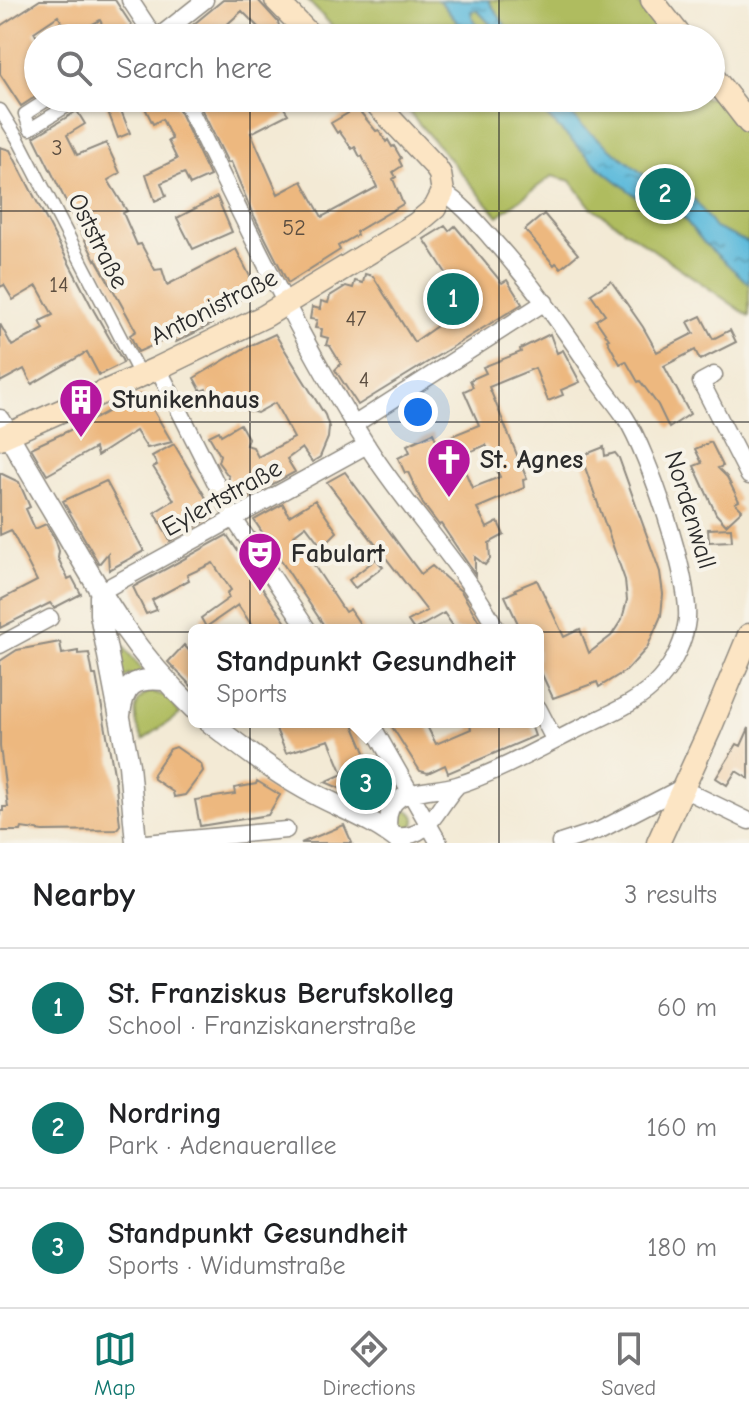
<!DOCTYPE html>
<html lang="en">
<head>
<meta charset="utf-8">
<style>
	body { margin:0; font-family:"Comic Neue",sans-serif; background:#f6f6f6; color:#202124 }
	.you { position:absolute; left:418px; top:412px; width:28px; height:28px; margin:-20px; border:6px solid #fff; border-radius:50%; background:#1a73e8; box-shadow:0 0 0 12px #1a73e833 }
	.badge { display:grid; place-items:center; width:52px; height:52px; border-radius:50%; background:#0f766e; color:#fff; font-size:26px; font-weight:700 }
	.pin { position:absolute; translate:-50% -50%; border:4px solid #fff; box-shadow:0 2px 8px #0006 }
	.popup { position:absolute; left:188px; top:624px; width:356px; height:104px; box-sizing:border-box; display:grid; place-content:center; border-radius:12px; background:#fff; filter:drop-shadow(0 2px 6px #0005); font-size:26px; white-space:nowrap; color:#757577 }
	.popup b { font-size:30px; color:#202124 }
	.popup::after { content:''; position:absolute; left:50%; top:100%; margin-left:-16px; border:16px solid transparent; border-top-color:#fff }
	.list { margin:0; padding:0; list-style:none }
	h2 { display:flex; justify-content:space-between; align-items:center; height:104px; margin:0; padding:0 32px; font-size:34px }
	h2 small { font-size:26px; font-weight:400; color:#757577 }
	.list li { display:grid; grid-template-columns:52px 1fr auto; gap:24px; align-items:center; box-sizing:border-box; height:120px; padding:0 32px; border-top:2px solid #e0e0e0 }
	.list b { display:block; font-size:30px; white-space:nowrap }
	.list p { margin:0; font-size:26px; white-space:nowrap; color:#757577 }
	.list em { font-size:26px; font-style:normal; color:#757577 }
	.icon { flex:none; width:44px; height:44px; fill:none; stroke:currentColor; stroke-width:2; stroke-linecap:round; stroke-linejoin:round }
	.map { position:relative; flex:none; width:749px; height:843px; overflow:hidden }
	.search { position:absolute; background:#fff; box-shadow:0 2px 6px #0004; left:24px; right:24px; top:24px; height:88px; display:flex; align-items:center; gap:20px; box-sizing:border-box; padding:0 28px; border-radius:44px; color:#757577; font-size:30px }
	.sheet { height:464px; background:#fff }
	nav { display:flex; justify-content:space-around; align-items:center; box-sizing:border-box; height:112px; border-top:2px solid #e0e0e0; background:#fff; font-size:22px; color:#757577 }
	nav a { display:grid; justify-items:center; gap:4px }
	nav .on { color:#0f766e }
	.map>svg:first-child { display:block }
	.green { fill:#afbc5e; stroke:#6d7444; stroke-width:2 }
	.water { fill:url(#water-ripples); stroke:#447283; stroke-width:2; fill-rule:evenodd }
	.building { fill:#edb87f; fill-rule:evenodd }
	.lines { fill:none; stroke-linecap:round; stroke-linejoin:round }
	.pedestrian-casing { stroke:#8f8a80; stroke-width:15 }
	.minor-casing { stroke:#8f8a80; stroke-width:19 }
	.tertiary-casing { stroke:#8f8a80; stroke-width:23 }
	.secondary-casing { stroke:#8f8a80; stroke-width:25 }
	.pedestrian { stroke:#fff; stroke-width:12 }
	.minor { stroke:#fff; stroke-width:16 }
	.tertiary { stroke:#fff; stroke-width:20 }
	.secondary { stroke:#fce5c4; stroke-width:22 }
	.grid { fill:none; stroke:#2b2b2b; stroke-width:2; stroke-opacity:0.55 }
	.labels { text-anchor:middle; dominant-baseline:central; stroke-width:8; stroke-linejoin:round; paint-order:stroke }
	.number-label { font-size:22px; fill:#5c4e40 }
	.street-label { font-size:26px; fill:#2b2b2b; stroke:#f7f3e8 }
	.poi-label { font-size:26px; font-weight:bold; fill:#2b2b2b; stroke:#f7f3e8; text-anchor:start }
</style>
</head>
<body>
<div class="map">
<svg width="749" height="843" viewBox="0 0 749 843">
	<defs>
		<pattern id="water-ripples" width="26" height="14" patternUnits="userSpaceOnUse" patternTransform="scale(2)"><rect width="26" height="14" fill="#5cbadb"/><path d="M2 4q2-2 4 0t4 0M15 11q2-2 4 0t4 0" fill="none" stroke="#4c97b2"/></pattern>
	</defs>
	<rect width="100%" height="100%" fill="#f7f3e8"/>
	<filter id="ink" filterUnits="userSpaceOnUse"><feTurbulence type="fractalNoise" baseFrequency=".0125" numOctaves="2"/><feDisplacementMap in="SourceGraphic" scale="16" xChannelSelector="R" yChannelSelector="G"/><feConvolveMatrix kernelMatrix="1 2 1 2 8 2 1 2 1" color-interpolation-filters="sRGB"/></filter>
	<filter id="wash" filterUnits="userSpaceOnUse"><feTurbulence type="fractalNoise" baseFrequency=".006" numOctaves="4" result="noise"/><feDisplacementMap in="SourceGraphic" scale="32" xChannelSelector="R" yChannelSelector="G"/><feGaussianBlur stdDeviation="1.8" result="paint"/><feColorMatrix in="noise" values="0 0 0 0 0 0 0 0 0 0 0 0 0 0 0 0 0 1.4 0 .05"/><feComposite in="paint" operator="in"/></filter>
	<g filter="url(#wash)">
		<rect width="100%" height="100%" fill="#f3ead5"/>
		<path class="green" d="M307 0H636L666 38H344Z
			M711 93 749 139V316L590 206 571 181 552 176 498 216 397 98H711Z
			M111 631 146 675H130L118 681Z
			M150 692 166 696 180 714 143 740C135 724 129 700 150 692Z
			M395 820a10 10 0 1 1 20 0a10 10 0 1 1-20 0Z"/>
		<path class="water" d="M436 0H488L514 38H470L440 1ZM477 10 490 24V35C480 32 472 22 471 11Z
			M528 98H557L583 127 670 195 695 200 715 228 749 243V284L704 243 677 210 641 200 601 169Z"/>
		<g id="blocks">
			<path class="building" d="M40 0H115L140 38H109L100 20 87 27 92 38H72L58 16 34 32 38 39V62L32 65 37 72 34 74 38 81V95L21 106 0 74V26Z
				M223 0H258L278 22 282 38H260L254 32 259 28 242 11 212 38H177Z
				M103 98H116L130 133 118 138Z
				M140 98H173L210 176 190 185 184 173 161 183 166 196 155 201 146 174 177 159 168 141 172 139 162 119 153 124Z
				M196 98H270L274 105 280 102 288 114 251 133 278 194 302 181 322 217 377 187 362 156 360 157 355 147 352 149 339 131 337 133 331 123 357 108 376 131 379 130 386 142 388 140 392 147 394 146 401 158 399 160 402 166 393 172 396 177 393 179 403 204 356 232 357 235 338 246 340 250 288 283 251 210 231 162 228 163Z
				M77 111 85 124 67 135 77 155 106 143 120 173 108 180 127 211 123 213 137 245 141 244 155 270 162 269 167 285 236 249 257 290 209 317 212 324 176 342 174 336 138 352 130 335 136 331 96 259 95 260 34 137Z
				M0 147 10 150 94 311 122 360 123 363 99 375 87 352 32 384 24 369 0 382V324L12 346 44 329 40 321 53 315 37 286 13 300 4 285 0 287Z
				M217 197 232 232 193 249 177 218Z
				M544 214 578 254 561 268 556 263 554 265 525 230Z
				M445 226 449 231 455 226 502 283 507 280 522 304 358 405 335 370 341 364 330 346 326 345 328 338 321 336 322 329 315 328 317 320 310 319 312 307 320 309 321 301 328 303 330 296 346 286 353 288 355 281 363 283 365 274 373 276 414 342 471 302 458 281 453 284 424 239Z
				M611 281 643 327 657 352 694 333 688 322 701 316 713 339 730 330 736 342 700 360 695 350 664 366 690 414 669 428 658 405 640 381 638 382 626 361 620 364 607 340 609 339 596 320 605 314 591 294Z
				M275 334 325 415 329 427 328 438 320 457 312 462 302 448 287 459 295 472 242 501 228 483 229 477 218 462 220 455 209 436 219 431 221 435 240 424 248 438 246 445 253 447 258 457 294 438 275 403 257 413 217 402 211 398 206 389 201 391 194 378 243 349Z
				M550 334 557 353 563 350 580 382 561 390 563 395 548 401 535 368 489 387 527 479 523 480 524 488 477 508 487 528 498 522 504 535 489 543 490 559 485 565 475 557V574L441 524 439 525 423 504 408 472 405 473 398 458 410 452 407 445 433 433 437 442 479 425 464 391 473 387 470 380 486 373 483 367 521 352 520 349ZM486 445 500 477 472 488 459 456Z
				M138 395 145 396 172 442 147 448 136 431 97 456 95 448 47 475 31 448 94 419Z
				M711 442 723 466 718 468 727 477 739 501 735 503 742 510 726 525 716 514 694 466 702 463 695 449Z
				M174 444 216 515 170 541 155 512 174 500 153 467 157 465 152 456Z
				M604 447 605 456 615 453 619 458 660 572 663 594 661 616 647 648 627 670 599 687 597 682 553 698 538 666V630H521L505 596 516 591 515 589 537 580 564 637 580 629 589 653 611 636 622 619 627 600 625 580 581 456Z
				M345 472 421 574 432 566 450 582 461 591 484 630H456L444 613 414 630 408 621 427 611 327 482Z
				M0 473 19 482 30 507 26 509 35 529 46 524 55 539 59 551 58 558 68 579 72 577 81 594 54 608 50 603 0 628V600L37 581 11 530 0 535Z
				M106 481 144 551 109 570 108 553 99 564 63 501Z
				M315 500 337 532 322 547 306 526 294 535 345 612 350 609 364 630H327L254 520 283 504 289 516Z
				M731 528 732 541 709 542 708 529Z
				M227 535 275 607 291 630H255L238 605 206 627 201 618 229 598 227 593 231 590 213 563 187 575 189 580 152 600 157 610 146 614 133 587Z
				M376 559 383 567 355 588 349 580Z
				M60 642 62 654 78 651V654L89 653 93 675H96L115 779 120 825 116 830 43 831 22 828 21 831H0V811H3V807H8L0 747V661L17 650Z
				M184 645 194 656V689L168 662Z
				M273 722H352L380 787V798L370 801 325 782 343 774 329 740 286 753Z
				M389 722H425L436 744 471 729 469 722H530L535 736 448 773 445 765 428 773 420 771Z
				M749 728V779L736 771 727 785 716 778 737 744 741 746Z
				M176 747 201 764 203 771 185 795 174 797 173 792 154 779 153 774 170 749Z
				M257 781 280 795 268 815 200 826 195 800 235 794 234 788 256 784Z
				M344 825 352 843H301Z"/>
		</g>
	</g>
	<g filter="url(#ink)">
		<use href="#blocks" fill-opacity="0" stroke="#8f8a80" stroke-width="2"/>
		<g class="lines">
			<g class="pedestrian-casing">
				<path id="pedestrian" d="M50 98 25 114 30 129 80 98
					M0 110 18 139 140 375"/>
			</g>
			<g class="minor-casing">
				<path id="minor" d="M130 0 155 38
					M157 38 205 0
					M184 98C242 216 297 335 368 447 408 510 463 564 497 630
					M158 368 234 519 308 630
					M714 375 701 382 749 476
					M355 424 545 302
					M100 592 367 445
					M0 645 50 618
					M538 708 555 741
					M370 722 439 843
					M389 832C381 785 427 794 457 785 491 775 539 749 572 732 601 717 639 704 660 679 674 663 685 640 687 619 690 577 649 454 625 417 618 406 608 395 600 383 567 332 532 283 491 238 476 221 462 204 443 192
					M394 836C430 840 435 809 457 786
					M146 843 286 830
					M560 843 600 830 681 788 749 821"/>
			</g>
			<g class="tertiary-casing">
				<path id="tertiary" d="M0 420C21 457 43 494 65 531 105 601 135 653 194 709
					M100 596V614L129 765 136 843
					M120 715C123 685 134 677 164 680
					M209 722C240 746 271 770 305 789 337 807 373 818 402 843"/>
			</g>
			<g class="secondary-casing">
				<path id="secondary" d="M276 0 313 38
					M652 0 682 38
					M711 74 749 123
					M0 438 158 368 265 316 416 224 435 208 443 192 440 174 434 165 371 98
					M658 843 710 729 749 635"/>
			</g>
			<use href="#pedestrian" class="pedestrian"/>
			<use href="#minor" class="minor"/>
			<use href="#tertiary" class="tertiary"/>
			<use href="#secondary" class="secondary"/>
		</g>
	</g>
	<path class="grid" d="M250 0V38M499 0V38M250 98V843M499 98V843M0 211H749M0 422H749M0 632H749"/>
	<defs>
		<g id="building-pin" transform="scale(2.3)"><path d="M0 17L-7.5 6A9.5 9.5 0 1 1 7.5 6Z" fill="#b5179e" stroke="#f7f3e8"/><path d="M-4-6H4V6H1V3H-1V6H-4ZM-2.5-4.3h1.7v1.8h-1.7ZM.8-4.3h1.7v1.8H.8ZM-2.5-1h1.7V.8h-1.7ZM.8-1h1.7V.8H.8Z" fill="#fff"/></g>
		<g id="church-pin" transform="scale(2.3)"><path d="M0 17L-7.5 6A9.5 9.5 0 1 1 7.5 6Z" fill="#b5179e" stroke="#f7f3e8"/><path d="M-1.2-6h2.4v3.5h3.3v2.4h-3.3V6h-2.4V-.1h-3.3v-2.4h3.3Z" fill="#fff"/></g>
		<g id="theatre-pin" transform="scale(2.3)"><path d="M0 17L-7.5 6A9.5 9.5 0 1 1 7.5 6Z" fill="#b5179e" stroke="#f7f3e8"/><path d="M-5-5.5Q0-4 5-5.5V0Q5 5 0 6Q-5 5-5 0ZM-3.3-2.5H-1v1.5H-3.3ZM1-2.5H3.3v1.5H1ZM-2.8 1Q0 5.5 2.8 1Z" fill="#fff"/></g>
	</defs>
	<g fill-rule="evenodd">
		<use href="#building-pin" x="81" y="400"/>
		<use href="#church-pin" x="449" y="460"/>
		<use href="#theatre-pin" x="260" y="554"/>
	</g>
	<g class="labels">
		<g class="number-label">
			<text x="57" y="148">3</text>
			<text x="294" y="228">52</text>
			<text x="59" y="285">14</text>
			<text x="356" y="319">47</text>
			<text x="364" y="380">4</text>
		</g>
		<g class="street-label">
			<text transform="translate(98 241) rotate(63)">Oststraße</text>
			<text transform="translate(214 307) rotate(-27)">Antonistraße</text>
			<text transform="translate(222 498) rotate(-29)">Eylertstraße</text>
			<text transform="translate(690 510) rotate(73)">Nordenwall</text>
		</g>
		<g class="poi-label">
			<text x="112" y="400">Stunikenhaus</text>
			<text x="480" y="460">St. Agnes</text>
			<text x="291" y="554">Fabulart</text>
		</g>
	</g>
</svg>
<div class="you"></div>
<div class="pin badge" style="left:453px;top:299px">1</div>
<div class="pin badge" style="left:665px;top:194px">2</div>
<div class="pin badge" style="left:366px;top:784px">3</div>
<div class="popup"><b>Standpunkt Gesundheit</b>Sports</div>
<div class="search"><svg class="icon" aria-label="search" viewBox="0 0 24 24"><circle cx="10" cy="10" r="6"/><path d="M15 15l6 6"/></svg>Search here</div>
</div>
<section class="sheet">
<h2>Nearby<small>3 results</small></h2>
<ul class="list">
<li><span class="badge">1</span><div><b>St. Franziskus Berufskolleg</b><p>School · Franziskanerstraße</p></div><em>60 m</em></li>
<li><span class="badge">2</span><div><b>Nordring</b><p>Park · Adenauerallee</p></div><em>160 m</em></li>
<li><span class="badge">3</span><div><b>Standpunkt Gesundheit</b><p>Sports · Widumstraße</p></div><em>180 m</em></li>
</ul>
</section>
<nav>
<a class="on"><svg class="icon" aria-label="map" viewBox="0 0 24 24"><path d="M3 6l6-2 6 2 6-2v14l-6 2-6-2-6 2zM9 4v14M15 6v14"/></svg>Map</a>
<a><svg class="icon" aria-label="directions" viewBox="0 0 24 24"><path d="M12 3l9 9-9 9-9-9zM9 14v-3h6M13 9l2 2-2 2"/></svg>Directions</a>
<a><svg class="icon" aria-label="saved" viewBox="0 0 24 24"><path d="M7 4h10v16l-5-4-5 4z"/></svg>Saved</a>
</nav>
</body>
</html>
